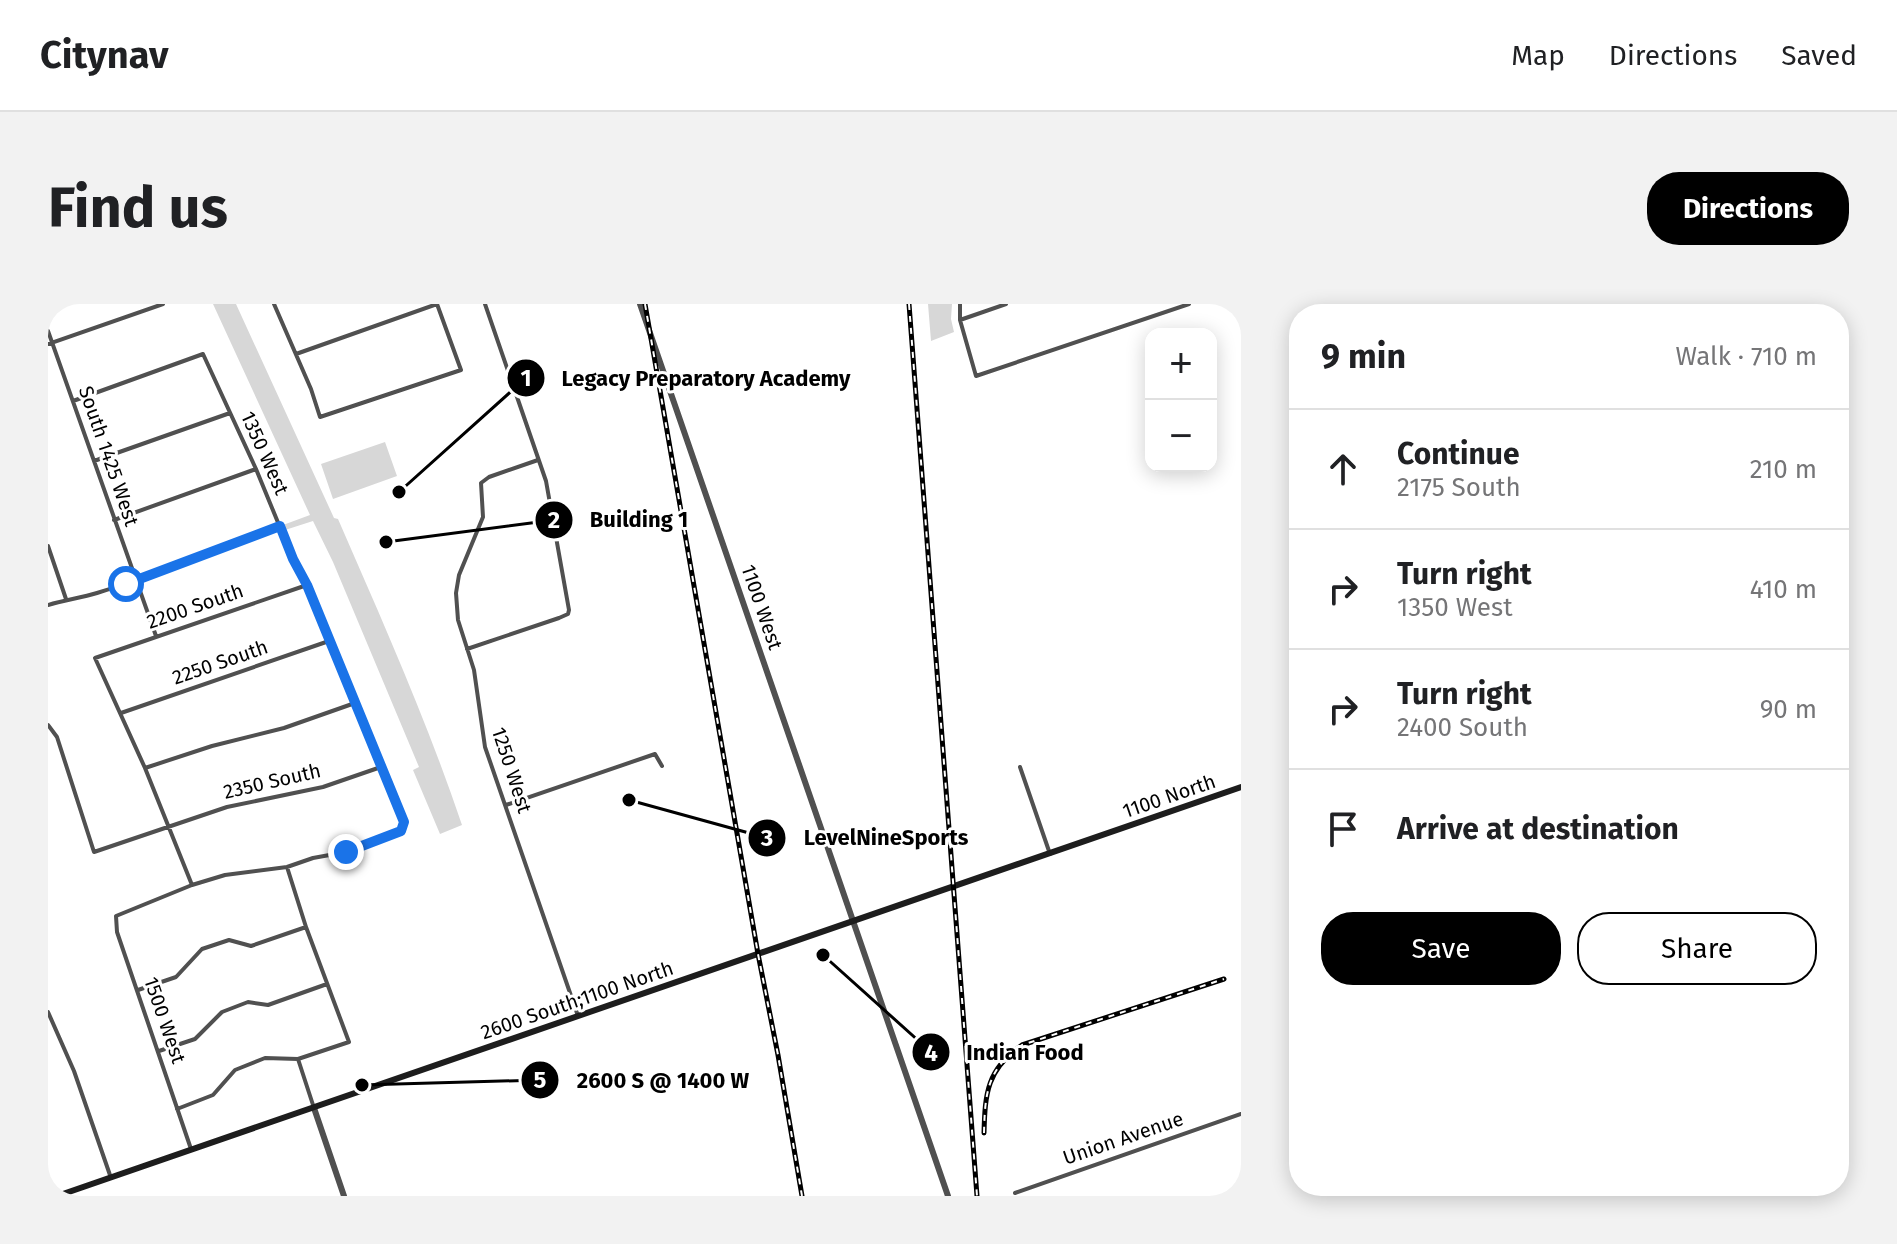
<!DOCTYPE html>
<html lang="en">
<head>
<meta charset="utf-8">
<style>
	body { margin:0; font-family:"Fira Sans",sans-serif; background:#f2f2f2; color:#202124 }
	.controls { position:absolute; right:24px; top:24px; display:grid; overflow:hidden; border-radius:16px; box-shadow:0 4px 20px #0003 }
	.controls button { width:72px; height:72px; display:grid; place-items:center; padding:0; border:0; border-bottom:2px solid #e0e0e0; background:#fff; color:#202124; font:40px sans-serif }
	.stop { position:absolute; width:24px; height:24px; margin:-18px; border:6px solid #1a73e8; border-radius:50%; background:#fff }
	.stop.end { background:#1a73e8; border-color:#fff; box-shadow:0 2px 8px #0008 }
	.list { margin:0; padding:0; list-style:none }
	h2 { display:flex; justify-content:space-between; align-items:center; height:104px; margin:0; padding:0 32px; font-size:34px }
	h2 small { font-size:26px; font-weight:400; color:#757577 }
	.list li { display:grid; grid-template-columns:52px 1fr auto; gap:24px; align-items:center; box-sizing:border-box; height:120px; padding:0 32px; border-top:2px solid #e0e0e0 }
	.list b { display:block; font-size:30px; white-space:nowrap }
	.list p { margin:0; font-size:26px; white-space:nowrap; color:#757577 }
	.list em { font-size:26px; font-style:normal; color:#757577 }
	.actions { display:flex; gap:16px; padding:24px 32px }
	.actions a { flex:1; padding:18px 0; border:2px solid #000; border-radius:32px; text-align:center; font-size:28px; color:#000 }
	.actions .main { background:#000; color:#fff }
	.icon { flex:none; width:44px; height:44px; fill:none; stroke:currentColor; stroke-width:2; stroke-linecap:round; stroke-linejoin:round }
	.map { position:relative; flex:none; width:1193px; height:892px; overflow:hidden; border-radius:32px }
	header { display:flex; align-items:center; gap:48px; box-sizing:border-box; height:112px; padding:0 40px; background:#fff; border-bottom:2px solid #e0e0e0 }
	header strong { font-size:38px }
	nav { display:flex; gap:44px; margin-inline-start:auto; font-size:28px }
	.intro { display:flex; align-items:center; justify-content:space-between; box-sizing:border-box; height:192px; padding:0 48px }
	h1 { margin:0; font-size:56px }
	.button { padding:20px 36px; border-radius:32px; background:#000; color:#fff; font-size:28px; font-weight:700 }
	main { display:flex; gap:48px; padding:0 48px }
	aside { flex:1; background:#fff; border-radius:32px; box-shadow:0 4px 20px #0003 }
	.map>svg:first-child { display:block }
	.green { fill:#d7d7d7 }
	.lines { fill:none; stroke-linecap:round; stroke-linejoin:round }
	.minor { stroke:#505050; stroke-width:4 }
	.tertiary { stroke:#505050; stroke-width:6 }
	.secondary { stroke:#1d1d1d; stroke-width:6 }
	.rail-casing { stroke:#000; stroke-width:5 }
	.rail { stroke:#fff; stroke-width:2; stroke-dasharray:6; stroke-linecap:butt }
	.route { stroke:#1a73e8; stroke-width:10 }
	.labels { text-anchor:middle; dominant-baseline:central; stroke-width:6; stroke-linejoin:round; paint-order:stroke }
	.street-label { font-size:20px; fill:#000; stroke:#fff }
	.leader { fill:none; stroke:#000; stroke-width:3 }
	.callout-dot { fill:#000; stroke:#fff; stroke-width:3 }
	.mark-label { font-size:24px; text-anchor:middle; font-weight:bold; fill:#fff }
	.callout-label { font-size:22px; text-anchor:middle; font-weight:bold; fill:#000; stroke:#fff; stroke-width:6; stroke-linejoin:round; paint-order:stroke }
</style>
</head>
<body>
<header>
<strong>Citynav</strong>
<nav><a>Map</a><a>Directions</a><a>Saved</a></nav>
</header>
<div class="intro"><h1>Find us</h1><a class="button">Directions</a></div>
<main>
<div class="map">
<svg width="1193" height="892" viewBox="0 0 1193 892">
	<rect width="100%" height="100%" fill="#fff"/>
	<path class="green" d="M165 0H188L286 214 290 215C334 316 379 417 414 521L392 530 365 466 371 463 285 258 265 217 237 226 235 221 262 211Z
		M880 0H904L903 15 906 28 883 37Z
		M337 138 349 172 285 195 273 160Z"/>
	<g class="lines">
		<path class="minor" d="M226 0 263 85 272 113 413 66 389 0
			M912 0V16L928 72 1141 0
			M912 16 958 0
			M0 27 108 332
			M0 40 115 0
			M248 50 389 0
			M25 97 155 50 208 165 245 255 259 281 356 518 353 527 298 548 265 554 239 563 177 571 144 581 68 612 69 628 143 845
			M490 156 441 173 433 179 435 213 411 271 408 289 410 316 426 366 437 443 530 712
			M46 157 182 109
			M66 216 208 165
			M0 242 18 295
			M0 301C16 296 33 294 49 289 111 270 171 245 232 222
			M419 345 511 314 520 310 521 306 498 177 437 0
			M73 409 281 337
			M0 421 9 433 46 548 179 503 275 483 333 463
			M972 463 1002 550
			M97 464 164 442 236 424 307 399
			M458 501 607 450 614 462
			M144 581 97 464 47 354 259 281
			M90 686 128 673 154 645 181 636 203 642 258 623
			M0 708 26 767 63 874
			M111 747 147 735 174 708 200 698 220 701 279 680
			M250 755 266 804
			M129 805 165 791 187 766 217 754 250 755 301 738 258 623 239 563
			M967 889 1193 810"/>
		<path class="tertiary" d="M592 0 900 892
			M266 804 296 892"/>
		<path class="secondary" d="M9 892 1193 483"/>
		<g class="rail-casing">
			<path id="rail" d="M597 0 710 650 730 751 754 892
				M861 0 929 892
				M936 829C937 789 939 765 974 741L1176 675"/>
		</g>
		<use href="#rail" class="rail"/>
	</g>
	<g class="lines">
		<path class="route" d="M78 280 232 222 245 255 259 281 356 518 353 527 298 548"/>
	</g>
	<g class="labels">
		<g class="street-label">
			<text transform="translate(217 149) rotate(66)">1350 West</text>
			<text transform="translate(61 152) rotate(71)">South 1425 West</text>
			<text transform="translate(147 302) rotate(-19)">2200 South</text>
			<text transform="translate(714 303) rotate(71)">1100 West</text>
			<text transform="translate(172 358) rotate(-19)">2250 South</text>
			<text transform="translate(464 466) rotate(72)">1250 West</text>
			<text transform="translate(224 477) rotate(-13)">2350 South</text>
			<text transform="translate(1121 492) rotate(-19)">1100 North</text>
			<text transform="translate(529 696) rotate(-19)">2600 South;1100 North</text>
			<text transform="translate(117 716) rotate(71)">1500 West</text>
			<text transform="translate(1075 834) rotate(-19)">Union Avenue</text>
		</g>
	</g>
	<path class="leader" d="M351 188L478 74M338 238L506 216M581 496L719 534M775 651L883 748M314 781L492 776"/>
	<g class="callout-dot">
		<circle cx="351" cy="188" r="8"/>
		<circle cx="338" cy="238" r="8"/>
		<circle cx="581" cy="496" r="8"/>
		<circle cx="775" cy="651" r="8"/>
		<circle cx="314" cy="781" r="8"/>
		<circle cx="478" cy="74" r="20"/>
		<circle cx="506" cy="216" r="20"/>
		<circle cx="719" cy="534" r="20"/>
		<circle cx="883" cy="748" r="20"/>
		<circle cx="492" cy="776" r="20"/>
	</g>
	<g class="mark-label">
		<text x="478" y="82">1</text>
		<text x="506" y="224">2</text>
		<text x="719" y="542">3</text>
		<text x="883" y="757">4</text>
		<text x="492" y="784">5</text>
	</g>
	<g class="callout-label">
		<text x="658" y="82">Legacy Preparatory Academy</text>
		<text x="591" y="223">Building 1</text>
		<text x="838" y="541">LevelNineSports</text>
		<text x="977" y="756">Indian Food</text>
		<text x="615" y="784">2600 S @ 1400 W</text>
	</g>
</svg>
<div class="controls">
<button>+</button>
<button>−</button>
</div>
<div class="stop" style="left:78px;top:280px"></div>
<div class="stop end" style="left:298px;top:548px"></div>
</div>
<aside>
<h2>9 min<small>Walk · 710 m</small></h2>
<ul class="list">
<li><svg class="icon" aria-label="ahead" viewBox="0 0 24 24"><path d="M12 20V5M6 11l6-6 6 6"/></svg><div><b>Continue</b><p>2175 South</p></div><em>210 m</em></li>
<li><svg class="icon" aria-label="right" viewBox="0 0 24 24"><path d="M7 20v-9h11M14 6l5 5-5 5"/></svg><div><b>Turn right</b><p>1350 West</p></div><em>410 m</em></li>
<li><svg class="icon" aria-label="right" viewBox="0 0 24 24"><path d="M7 20v-9h11M14 6l5 5-5 5"/></svg><div><b>Turn right</b><p>2400 South</p></div><em>90 m</em></li>
<li><svg class="icon" aria-label="arrive" viewBox="0 0 24 24"><path d="M6 21V4h12l-3 4 3 4H6"/></svg><div><b>Arrive at destination</b></div></li>
</ul>
<div class="actions"><a class="main">Save</a><a>Share</a></div>
</aside>
</main>
</body>
</html>
